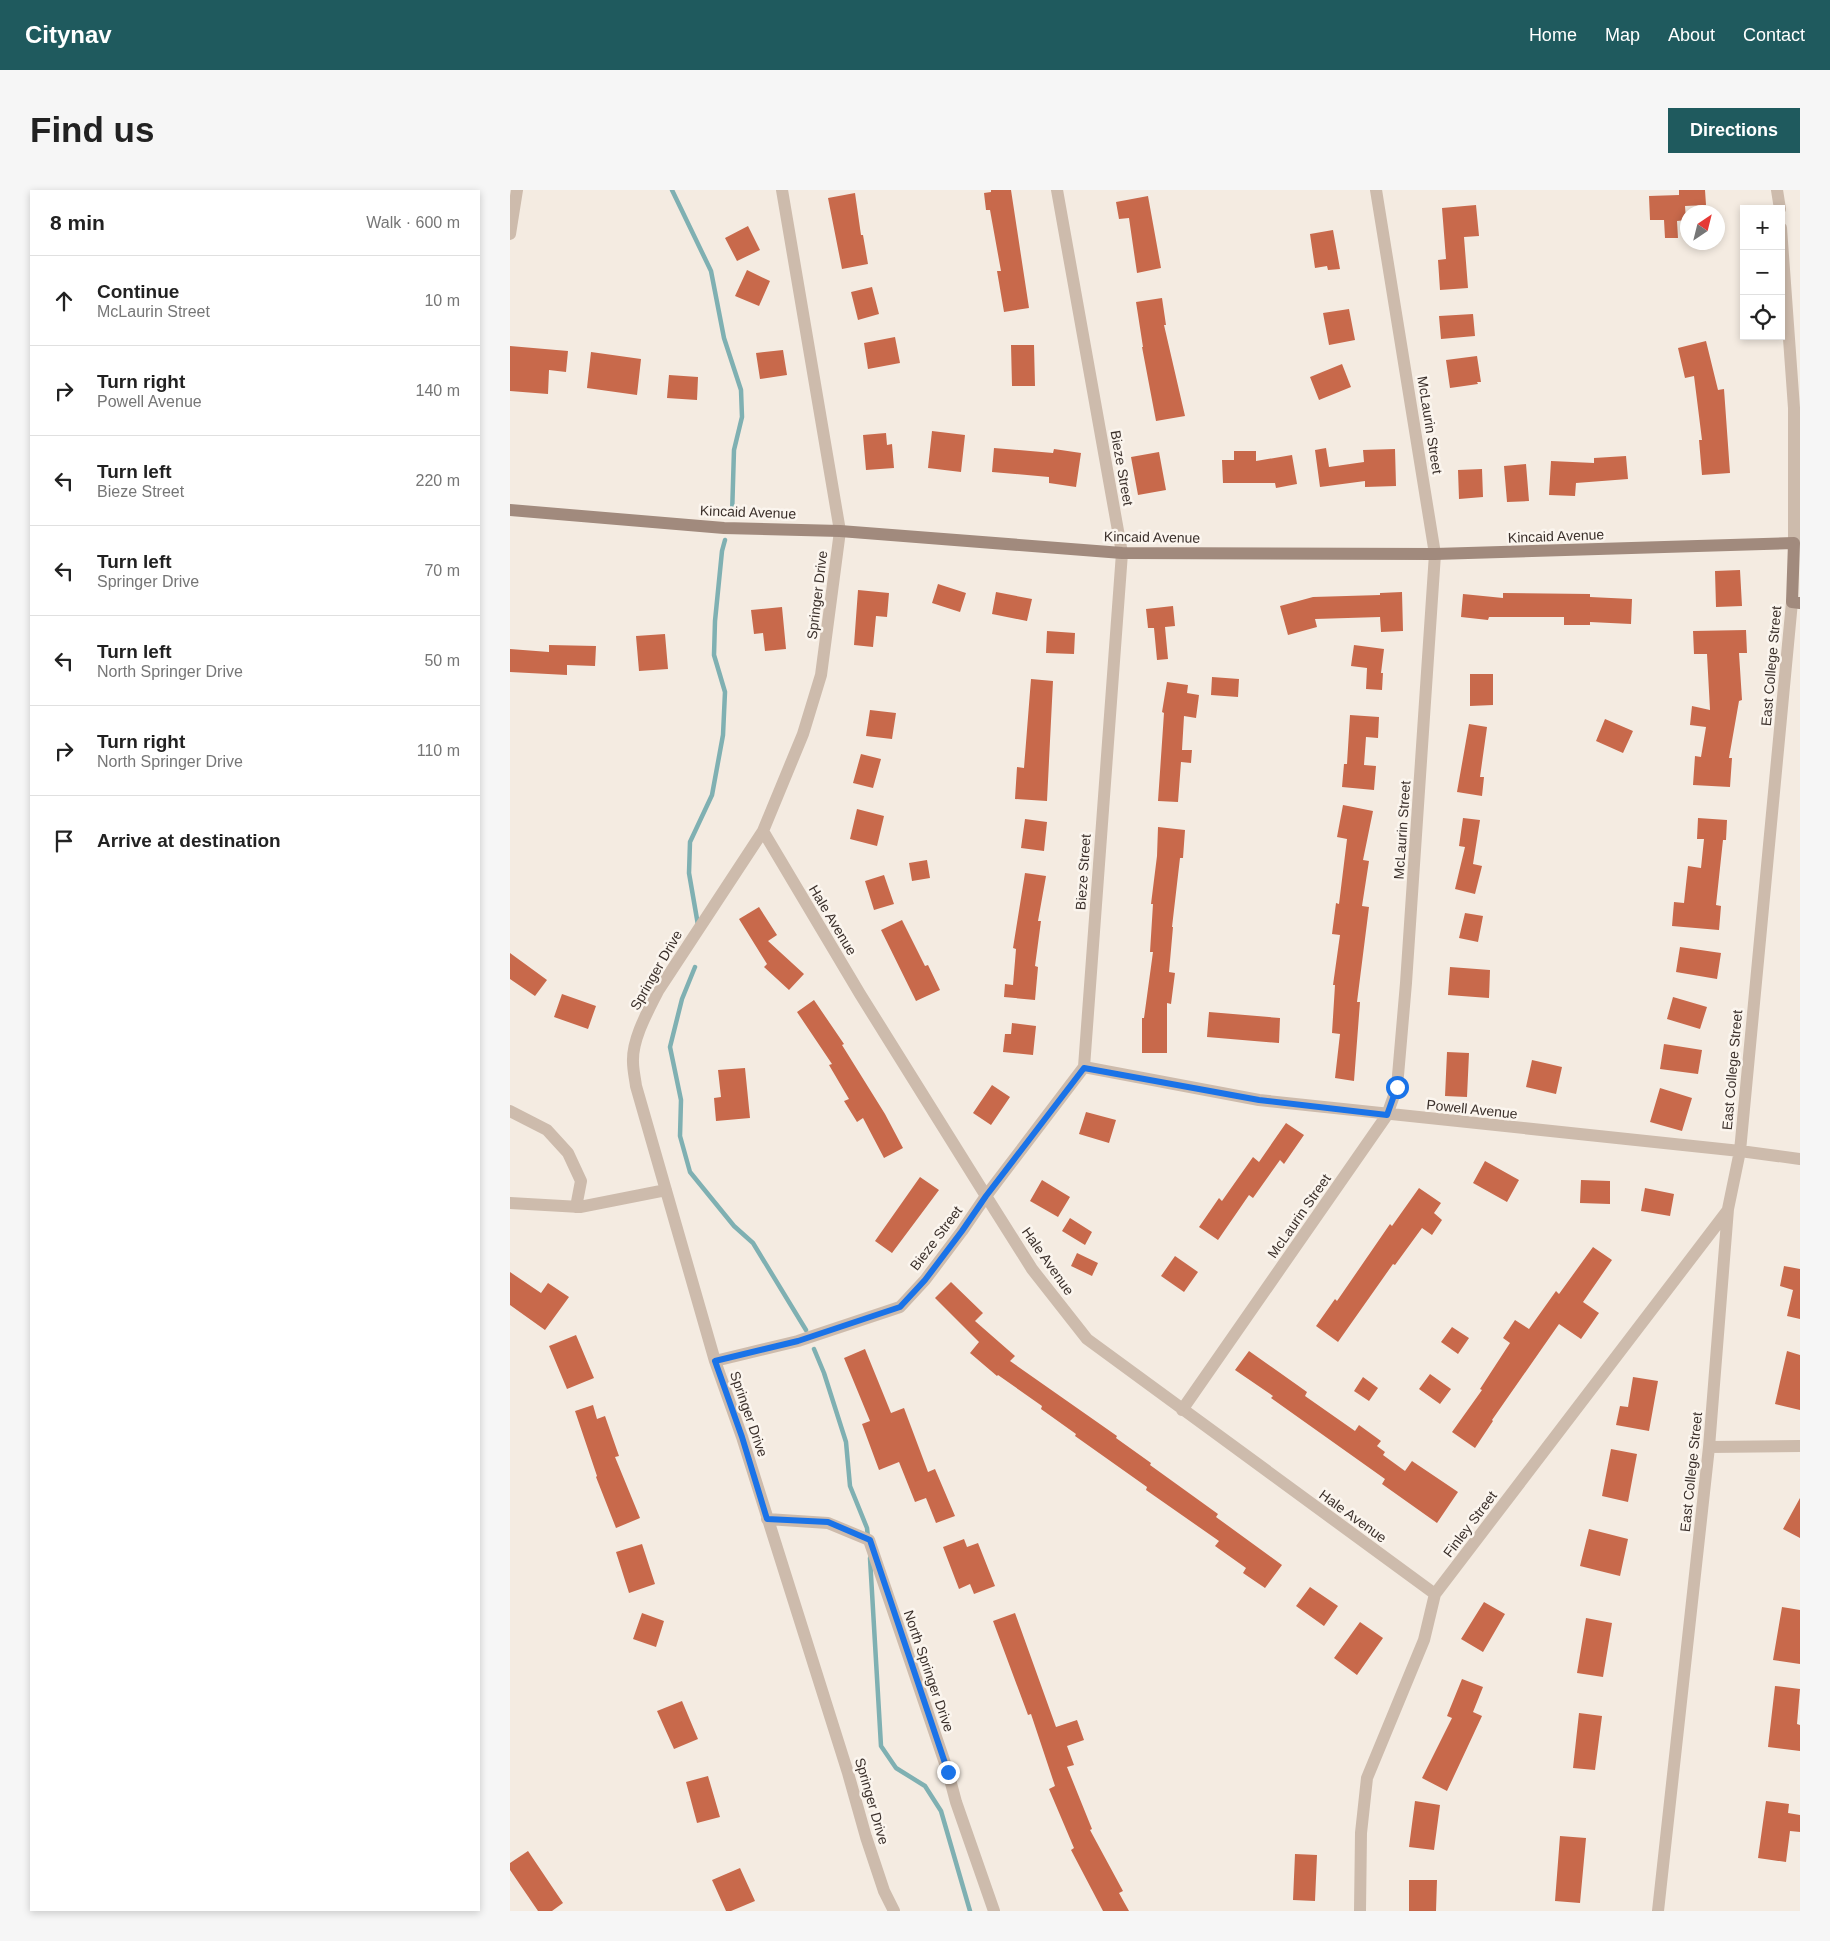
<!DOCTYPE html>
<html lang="en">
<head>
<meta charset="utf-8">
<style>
	body { margin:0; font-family:Arial,sans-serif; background:#f6f6f6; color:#222 }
	.controls { position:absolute; right:15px; top:15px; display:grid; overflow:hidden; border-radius:0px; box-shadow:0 2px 8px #0003 }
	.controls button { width:45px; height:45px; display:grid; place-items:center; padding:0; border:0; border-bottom:1px solid #e0e0e0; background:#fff; color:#222; font:25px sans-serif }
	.compass { position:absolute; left:1170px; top:15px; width:45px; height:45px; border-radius:50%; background:#fff; box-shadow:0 2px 8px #0003; rotate:35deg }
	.stop { position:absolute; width:15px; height:15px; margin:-11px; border:4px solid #1a73e8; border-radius:50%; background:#fff }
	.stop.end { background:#1a73e8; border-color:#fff; box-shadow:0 1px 5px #0008 }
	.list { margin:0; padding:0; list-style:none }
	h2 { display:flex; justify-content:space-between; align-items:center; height:65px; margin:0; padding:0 20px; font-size:21px }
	h2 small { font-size:16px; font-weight:400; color:#767676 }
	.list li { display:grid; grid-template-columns:32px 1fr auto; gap:15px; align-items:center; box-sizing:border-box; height:90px; padding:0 20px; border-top:1px solid #e0e0e0 }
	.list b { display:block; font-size:19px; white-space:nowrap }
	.list p { margin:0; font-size:16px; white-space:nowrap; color:#767676 }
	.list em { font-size:16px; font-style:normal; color:#767676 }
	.icon { flex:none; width:28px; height:28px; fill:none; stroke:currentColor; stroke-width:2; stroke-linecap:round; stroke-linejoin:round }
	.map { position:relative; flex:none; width:1290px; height:1721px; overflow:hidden; border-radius:0px }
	header { display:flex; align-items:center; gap:30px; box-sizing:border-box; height:70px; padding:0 25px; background:#1f5a5e; color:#fff }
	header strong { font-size:24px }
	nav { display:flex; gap:28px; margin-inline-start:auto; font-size:18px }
	.intro { display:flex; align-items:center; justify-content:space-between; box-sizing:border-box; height:120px; padding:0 30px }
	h1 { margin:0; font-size:35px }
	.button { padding:12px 22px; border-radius:0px; background:#1f5a5e; color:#fff; font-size:18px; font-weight:700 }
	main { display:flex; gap:30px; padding:0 30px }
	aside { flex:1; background:#fff; border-radius:0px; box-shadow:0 2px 8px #0003 }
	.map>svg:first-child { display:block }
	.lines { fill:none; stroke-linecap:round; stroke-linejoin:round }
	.stream { stroke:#7fb0b2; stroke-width:4.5 }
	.building { fill:#c8694b }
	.street { stroke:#cdbbac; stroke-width:12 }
	.secondary { stroke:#a18a7d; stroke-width:12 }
	.route { stroke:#1a73e8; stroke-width:6 }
	.labels { text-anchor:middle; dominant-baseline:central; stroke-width:5; stroke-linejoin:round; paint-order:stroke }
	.street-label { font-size:14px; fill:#3b302b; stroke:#fbf5ee }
</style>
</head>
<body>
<header>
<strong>Citynav</strong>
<nav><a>Home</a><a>Map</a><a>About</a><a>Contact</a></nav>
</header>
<div class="intro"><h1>Find us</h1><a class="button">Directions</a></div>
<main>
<aside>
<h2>8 min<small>Walk · 600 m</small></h2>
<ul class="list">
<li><svg class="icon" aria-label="ahead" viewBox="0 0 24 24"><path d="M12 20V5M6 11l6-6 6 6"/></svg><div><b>Continue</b><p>McLaurin Street</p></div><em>10 m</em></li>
<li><svg class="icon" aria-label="right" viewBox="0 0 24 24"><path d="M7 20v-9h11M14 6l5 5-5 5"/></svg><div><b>Turn right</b><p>Powell Avenue</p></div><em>140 m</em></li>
<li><svg class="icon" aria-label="left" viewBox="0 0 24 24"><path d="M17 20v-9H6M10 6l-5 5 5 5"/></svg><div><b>Turn left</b><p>Bieze Street</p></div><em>220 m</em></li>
<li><svg class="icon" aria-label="left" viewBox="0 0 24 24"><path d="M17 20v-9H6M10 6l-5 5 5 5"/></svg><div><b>Turn left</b><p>Springer Drive</p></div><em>70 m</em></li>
<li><svg class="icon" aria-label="left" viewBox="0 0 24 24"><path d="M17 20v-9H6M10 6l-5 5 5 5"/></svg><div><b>Turn left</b><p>North Springer Drive</p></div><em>50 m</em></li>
<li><svg class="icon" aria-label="right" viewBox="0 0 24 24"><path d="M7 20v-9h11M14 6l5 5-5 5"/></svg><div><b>Turn right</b><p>North Springer Drive</p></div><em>110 m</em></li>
<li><svg class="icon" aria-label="arrive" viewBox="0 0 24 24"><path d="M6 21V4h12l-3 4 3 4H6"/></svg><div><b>Arrive at destination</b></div></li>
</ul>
</aside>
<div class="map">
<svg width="1290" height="1721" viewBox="0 0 1290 1721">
	<rect width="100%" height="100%" fill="#f4ebe1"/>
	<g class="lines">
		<path class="stream" d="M162 0 201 81 214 148 231 200 232 227 224 260 222 326
			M188 735 179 683 180 652 202 605 213 545 215 502 204 465 205 431 212 361 215 350
			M185 777 172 809 160 857 171 910 170 946 180 982 224 1036 243 1053 296 1140
			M304 1159 314 1183 336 1252 340 1296 357 1338 358 1348
			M360 1368 371 1556 386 1578 415 1596 431 1621 460 1721"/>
	</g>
	<path class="building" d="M481 0H501L519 118 494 122 487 81H491L480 20H476L474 3 481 2Z
		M1169 0H1195L1196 15 1175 16 1176 30 1167 31 1168 48H1155L1154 30H1140L1139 6 1169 5Z
		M345 3 351 45H353L358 74 332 79 318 8Z
		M638 6 651 78 627 83 619 28 609 29 606 12Z
		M966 15 969 46 954 47 958 98 930 100 928 70 936 69 932 18Z
		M238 36 250 60 227 71 215 48Z
		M823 40 830 79 818 80 817 76 805 78 800 44Z
		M237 80 260 91 249 116 225 106Z
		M362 97 369 124 348 130 341 102Z
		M652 108 656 135H654L675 226 646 231 632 157H633L626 112Z
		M839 119 845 150 819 155 813 123Z
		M963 124 965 146 931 149 929 126Z
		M385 147 390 173 358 179 354 153Z
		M1196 151 1208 200 1214 199 1220 283 1192 285 1189 250H1192L1184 186 1175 188 1168 158Z
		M501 155H524L525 196H502Z
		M0 156 58 161 56 182 39 180 38 204 0 201Z
		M273 160 277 185 250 189 246 163Z
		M81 162 131 169 127 205 77 198Z
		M967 166 971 192H967L968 194 940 198 936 170Z
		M832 174 841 197 809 210 800 187Z
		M159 185 188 187 187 210 157 208Z
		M422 241 455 245 451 282 418 278Z
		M376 243 377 255 382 254 384 278 356 280 353 245Z
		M484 258 543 263 544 259 571 263 566 297 539 293V287L482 282Z
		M816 258 819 277 854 272 853 260 885 259 886 296 855 297V291L810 297 805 260Z
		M724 261H746V271L782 265 787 294 766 298 765 293H713L712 270H724Z
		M649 262 656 300 628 305 621 267Z
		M1116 266 1118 289 1066 293 1065 306 1039 305 1041 271 1084 273V268Z
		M1016 274 1019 311 997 312 994 276Z
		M972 279 973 307 949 309 948 280Z
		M1230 380 1232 416 1206 417 1205 381Z
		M428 394 456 403 450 422 422 413Z
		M348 400 379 403 377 427 366 426 363 457 344 455Z
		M486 402 522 409 517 431 482 424Z
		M892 402 893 441 871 442 870 427 805 429 807 437 778 445 770 416 803 407 870 405V403Z
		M993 403 1080 404V407L1122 409 1121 434 1080 432V435H1054V427H979L978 430 951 427 953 404 993 408Z
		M663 416 665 436 655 437 658 469 647 470 644 438H638L636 419Z
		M272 417 276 459 255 461 253 443 244 444 241 420Z
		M1236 440 1237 463H1229L1232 510 1229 511 1219 568H1222L1220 597 1183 595 1185 566 1191 567 1196 537 1180 535 1182 516 1200 520 1197 464H1184L1183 441Z
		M537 441 565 443 564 464 536 463Z
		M155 444 158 479 129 481 126 446Z
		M39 455 86 456 85 476 57 475V485L0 482V459L39 462Z
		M844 455 874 459 871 483H873L872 500 856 499 857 478 841 476Z
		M960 484H983V515L960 516Z
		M702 487 729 489 728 507 701 505Z
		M521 489 543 491 537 611 505 609 507 577 514 578Z
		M657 492 678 495 677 503 689 505 686 528 674 526 672 560H682L681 573 671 572 668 612 648 611 654 523 652 522Z
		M360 520 386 523 382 549 356 546Z
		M840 525 869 527 868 548 856 547 854 575 866 576 864 600 832 597 834 574H837Z
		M1095 529 1123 541 1113 563 1086 551Z
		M959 534 977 537 970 587H974L972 606 947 602Z
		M351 564 371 569 363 598 343 593Z
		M833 615 863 621 853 670 859 671 852 716 859 717 847 812H850L844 891 825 888 830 844 822 843 825 795H823L830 745 822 744 826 713 829 714 837 649 827 647Z
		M347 619 374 626 367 656 340 649Z
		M953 628 970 630 963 674 972 676 965 704 945 699 955 657 949 656Z
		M1188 628 1217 630 1216 650H1213L1206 715 1211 716 1209 740 1162 736 1164 712 1174 713 1178 676 1191 678 1194 649H1187Z
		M515 629 537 632 534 661 511 658Z
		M648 637 675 640 673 668H670L662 737H663L659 782 665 783 661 814 657 813V863H632V828H634L643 762H640L643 714H641L647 666Z
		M417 670 420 688 402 691 399 673Z
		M515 683 536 686 528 731H531L525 776 528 777 525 810 494 807 495 794 503 795 506 759 503 758Z
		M374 685 384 714 364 720 355 691Z
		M249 717 267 745 258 751 294 784 279 800 254 777 257 774 229 729Z
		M955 723 973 726 968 752 949 748Z
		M392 730 415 776 418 775 430 800 406 811 371 740Z
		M1170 757 1211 763 1207 789 1166 782Z
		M0 763 37 790 25 806 0 789Z
		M940 777 980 780 979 808 938 805Z
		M52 804 86 816 78 839 44 827Z
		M1163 807 1197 817 1190 839 1157 829Z
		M304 810 334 854 332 855 375 924 393 958 374 968 353 928 347 932 334 911 339 909 319 875 322 874 287 822Z
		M699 822 770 828 769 853 697 847Z
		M502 833 526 836 523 865 493 862 495 844H501Z
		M1154 854 1192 860 1188 884 1150 879Z
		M937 862 959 863 957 907 935 906Z
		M1022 870 1052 877 1046 904 1016 897Z
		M235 878 240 928 206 931 204 908 211 907 208 880Z
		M482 895 500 907 481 935 463 923Z
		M1150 898 1182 908 1172 941 1140 932Z
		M576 922 606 930 599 953 569 944Z
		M776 933 794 945 774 974 770 970 743 1008 739 1005 708 1050 689 1037 709 1008 712 1011 743 967 749 972Z
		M975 971 1009 990 997 1012 963 993Z
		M410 987 429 1000 382 1063 365 1051Z
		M532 990 560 1007 548 1027 520 1011Z
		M1071 990 1100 991V1014L1070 1013Z
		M909 998 931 1013 924 1023 932 1030 922 1045 912 1038 885 1075 883 1074 828 1152 806 1136 825 1109 827 1111 880 1034 882 1036Z
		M1135 998 1164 1004 1160 1026 1131 1021Z
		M560 1028 582 1042 575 1055 552 1041Z
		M1083 1057 1102 1070 1073 1112 1089 1123 1071 1149 1049 1134 982 1230 983 1231 965 1258 942 1242 972 1200 970 1199 1000 1153 993 1148 1005 1130 1019 1139 1046 1101 1049 1104Z
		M567 1063 588 1073 582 1086 561 1076Z
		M665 1066 688 1082 674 1102 651 1086Z
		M1274 1076 1290 1079V1129L1277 1126 1283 1100 1270 1096Z
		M0 1082 31 1103 38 1093 59 1107 35 1140 0 1115Z
		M441 1092 473 1123 465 1131 505 1166 500 1171 607 1246 606 1248 641 1273 640 1275 708 1324 706 1327 772 1375 755 1398 733 1383 736 1378 705 1356 709 1351 636 1300 637 1297 565 1246 566 1244 531 1219 532 1216 488 1185 487 1186 460 1163 469 1152 425 1108Z
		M942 1137 959 1148 948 1164 931 1152Z
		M66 1145 84 1188 57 1199 39 1156Z
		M355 1159 381 1223 394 1218 418 1282 425 1279 445 1326 426 1333 416 1308 405 1312 389 1272 369 1280 352 1234 360 1231 334 1168Z
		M739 1161 797 1202 795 1206 845 1241 849 1235 871 1251 867 1256 875 1262 873 1265 895 1281 902 1271 948 1302 927 1333 872 1294 875 1289 761 1208 763 1206 725 1180Z
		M1277 1161 1290 1165V1220L1265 1214Z
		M920 1184 941 1199 930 1214 909 1199Z
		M853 1187 868 1198 859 1211 844 1201Z
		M1123 1187 1148 1191 1139 1241 1106 1235 1110 1216 1118 1217Z
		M83 1215 87 1229 95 1226 109 1266 105 1267 130 1328 106 1338 86 1287 87 1286 65 1221Z
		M1101 1259 1127 1264 1118 1312 1092 1306Z
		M1290 1308V1348L1273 1339Z
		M1079 1339 1118 1349 1110 1386 1070 1376Z
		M454 1349 457 1357 468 1353 485 1396 464 1404 460 1394 449 1399 433 1357Z
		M132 1354 145 1394 119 1403 106 1362Z
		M800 1397 828 1416 814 1436 786 1416Z
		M974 1412 995 1424 973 1462 951 1449Z
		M1272 1417 1290 1420V1474L1263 1470Z
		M132 1423 154 1431 146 1457 123 1449Z
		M505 1423 546 1537 567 1530 574 1550 557 1556 564 1575 557 1577 582 1639 580 1640 613 1701 609 1703 619 1721H593L561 1660 564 1658 539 1599 545 1596 521 1524 518 1525 483 1431Z
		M1076 1428 1102 1433 1093 1487 1067 1483Z
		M850 1432 873 1448 847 1485 824 1468Z
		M952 1489 973 1497 963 1522 972 1526 937 1601 912 1588 942 1528 937 1526Z
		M1265 1496 1290 1499 1287 1534 1290 1535V1561L1258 1557Z
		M172 1511 188 1549 164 1559 147 1521Z
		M1069 1523 1092 1526 1085 1580 1063 1578Z
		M198 1586 210 1627 187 1633 176 1592Z
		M905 1611 930 1615 924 1660 899 1657Z
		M1256 1611 1279 1614 1278 1623 1290 1625V1642L1280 1641 1276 1672 1248 1668Z
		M1050 1646 1076 1648 1070 1713 1045 1711Z
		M18 1661 53 1713 42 1721H28L0 1680V1673Z
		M785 1664 807 1665 805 1711 783 1710Z
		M230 1678 245 1711 221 1721H216L202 1690Z
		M899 1690H927L926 1721H899Z"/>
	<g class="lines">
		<path class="street" d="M272 0 330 341 311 485 293 544 253 641 148 801C138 821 122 849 123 872 123 880 125 888 126 896L205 1171 232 1247 338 1583 356 1647 374 1701 384 1721
			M1267 0 1270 19
			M1271 38 1284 218V353
			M0 44 7 0
			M253 641 350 804 476 1006 522 1079 577 1149 925 1404
			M574 877 749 910 1230 961 1290 969
			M0 921 37 940 58 963 71 991 66 1017
			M0 1013 70 1017 156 1000
			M205 1171 288 1151 390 1117 415 1090 452 1041 476 1006 574 877 612 363 547 0
			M672 1220 877 925 887 897 896 793 925 364 866 0
			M1199 1257 1290 1256
			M257 1329 318 1333 359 1350 438 1582 446 1612 484 1721
			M850 1721 851 1643 857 1588 914 1450 925 1404 1218 1020
			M1148 1721 1199 1257 1218 1019 1230 961 1282 412"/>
		<path class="secondary" d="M0 320 214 338 330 341 612 363 925 364 1284 353 1282 412 1290 413"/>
	</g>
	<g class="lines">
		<path class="route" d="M438 1582 360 1350 318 1332 257 1329 232 1247 205 1171 288 1151 390 1117 415 1090 452 1041 476 1006 574 878 749 910 877 925 887 897"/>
	</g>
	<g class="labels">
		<g class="street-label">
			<text transform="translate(920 235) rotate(81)">McLaurin Street</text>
			<text transform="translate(612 278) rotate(80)">Bieze Street</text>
			<text transform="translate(238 322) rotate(2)">Kincaid Avenue</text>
			<text transform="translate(1046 346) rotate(-2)">Kincaid Avenue</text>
			<text transform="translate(642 347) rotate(1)">Kincaid Avenue</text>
			<text transform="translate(307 405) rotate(-83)">Springer Drive</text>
			<text transform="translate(1261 476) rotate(-85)">East College Street</text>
			<text transform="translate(892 640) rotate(-86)">McLaurin Street</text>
			<text transform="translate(573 682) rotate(-86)">Bieze Street</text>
			<text transform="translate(323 730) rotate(59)">Hale Avenue</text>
			<text transform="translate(146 780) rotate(-60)">Springer Drive</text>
			<text transform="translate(1222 880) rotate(-85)">East College Street</text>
			<text transform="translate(962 919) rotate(6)">Powell Avenue</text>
			<text transform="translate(789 1026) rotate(-55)">McLaurin Street</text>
			<text transform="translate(426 1048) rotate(-53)">Bieze Street</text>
			<text transform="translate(538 1071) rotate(55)">Hale Avenue</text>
			<text transform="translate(239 1224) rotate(71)">Springer Drive</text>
			<text transform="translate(1181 1282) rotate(-84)">East College Street</text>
			<text transform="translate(843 1326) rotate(36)">Hale Avenue</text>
			<text transform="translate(960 1334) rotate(-53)">Finley Street</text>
			<text transform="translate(419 1481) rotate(71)">North Springer Drive</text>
			<text transform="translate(362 1611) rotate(74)">Springer Drive</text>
		</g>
	</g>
</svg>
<div class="controls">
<button>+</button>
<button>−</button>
<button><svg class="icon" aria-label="locate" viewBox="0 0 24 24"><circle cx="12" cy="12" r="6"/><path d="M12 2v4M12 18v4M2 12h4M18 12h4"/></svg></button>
</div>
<svg class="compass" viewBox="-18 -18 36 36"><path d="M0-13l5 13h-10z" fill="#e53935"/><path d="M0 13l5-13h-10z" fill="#767676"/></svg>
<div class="stop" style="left:887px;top:897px"></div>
<div class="stop end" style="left:438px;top:1582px"></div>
</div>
</main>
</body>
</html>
